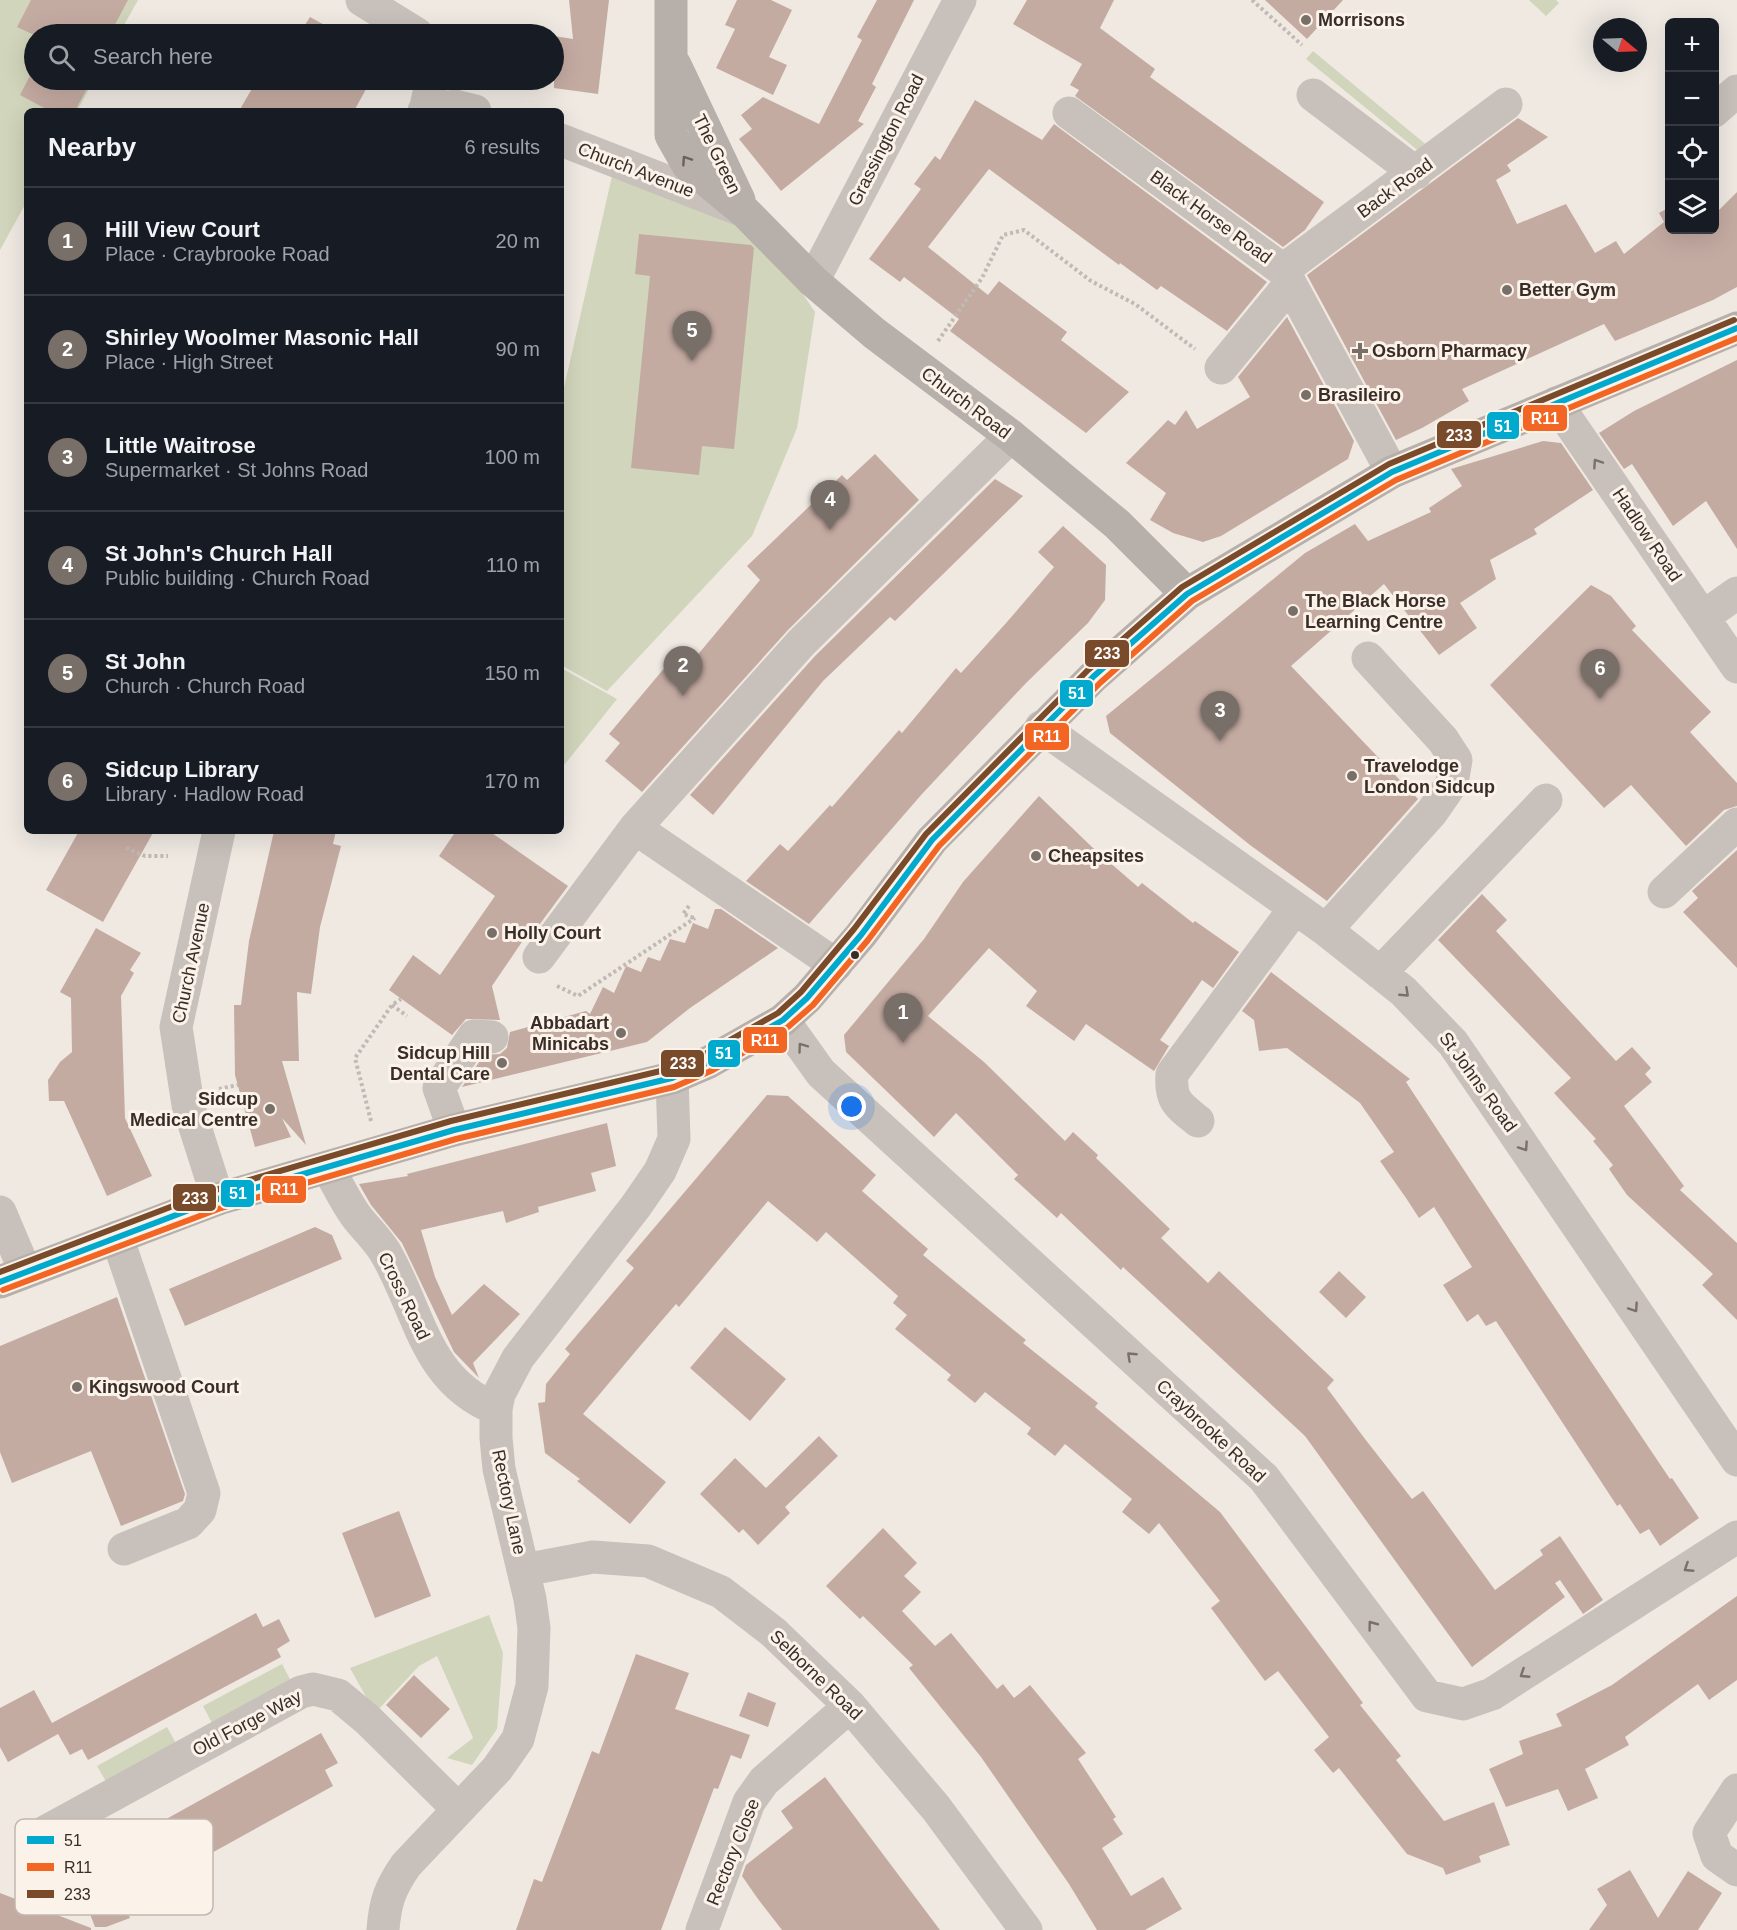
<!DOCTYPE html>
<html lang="en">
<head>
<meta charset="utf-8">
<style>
	body { margin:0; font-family:Helvetica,sans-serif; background:#242831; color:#f1f3f6 }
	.controls { position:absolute; right:18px; top:18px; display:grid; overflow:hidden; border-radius:9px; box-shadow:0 6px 24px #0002 }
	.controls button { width:54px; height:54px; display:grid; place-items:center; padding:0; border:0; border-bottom:2px solid #363941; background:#171b24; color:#f1f3f6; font:30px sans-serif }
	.compass { position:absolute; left:1593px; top:18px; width:54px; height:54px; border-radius:50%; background:#171b24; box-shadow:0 6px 24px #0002; rotate:109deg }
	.you { position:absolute; left:852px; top:1107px; width:21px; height:21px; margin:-15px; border:4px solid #fff; border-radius:50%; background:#1a73e8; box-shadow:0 0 0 9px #1a73e833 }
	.badge { display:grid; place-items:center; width:39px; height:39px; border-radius:50%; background:#796f69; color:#fff; font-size:20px; font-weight:700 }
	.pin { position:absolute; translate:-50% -50px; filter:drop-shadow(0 2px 3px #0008) }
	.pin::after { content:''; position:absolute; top:32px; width:21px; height:18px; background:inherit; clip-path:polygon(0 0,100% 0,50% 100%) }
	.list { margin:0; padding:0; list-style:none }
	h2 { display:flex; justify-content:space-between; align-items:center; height:78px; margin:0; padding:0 24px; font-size:26px }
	h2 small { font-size:20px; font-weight:400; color:#9ea1a6 }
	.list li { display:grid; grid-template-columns:39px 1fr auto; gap:18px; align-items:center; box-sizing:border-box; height:108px; padding:0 24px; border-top:2px solid #363941 }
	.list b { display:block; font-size:22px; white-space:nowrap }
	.list p { margin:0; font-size:20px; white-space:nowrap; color:#9ea1a6 }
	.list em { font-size:20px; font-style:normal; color:#9ea1a6 }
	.icon { flex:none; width:33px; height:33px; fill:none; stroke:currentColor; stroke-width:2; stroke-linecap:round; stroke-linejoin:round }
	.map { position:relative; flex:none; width:1737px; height:1930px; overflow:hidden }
	.search { position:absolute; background:#171b24; box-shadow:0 6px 24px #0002; left:24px; top:24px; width:540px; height:66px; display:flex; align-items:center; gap:15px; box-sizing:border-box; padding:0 21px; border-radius:33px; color:#9ea1a6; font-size:22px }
	.panel { position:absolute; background:#171b24; box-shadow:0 6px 24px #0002; left:24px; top:108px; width:540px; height:726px; border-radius:9px }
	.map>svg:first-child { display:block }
	.green { fill:#d1d5bb }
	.building { fill:#c4aba2 }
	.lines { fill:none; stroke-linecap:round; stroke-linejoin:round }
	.path { stroke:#c1b9b3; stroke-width:4; stroke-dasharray:3 3; stroke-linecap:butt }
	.minor { stroke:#c8c1bb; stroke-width:33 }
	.major { stroke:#b7afaa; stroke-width:33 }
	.bus-1-casing { stroke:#fbf3ea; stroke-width:10 }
	.bus-2-casing { stroke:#fbf3ea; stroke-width:10 }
	.bus-3-casing { stroke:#fbf3ea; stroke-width:10 }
	.bus-1 { stroke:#00a9ce; stroke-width:6 }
	.bus-2 { stroke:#f26522; stroke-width:6 }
	.bus-3 { stroke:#7a4b2a; stroke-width:6 }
	.oneway { stroke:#6c615c }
	.oneway2 { stroke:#7a706a }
	.poi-dot { fill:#796f69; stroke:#fbf3ea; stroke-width:2 }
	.bus-dot { fill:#3a2d28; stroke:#fbf3ea; stroke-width:2 }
	.labels { text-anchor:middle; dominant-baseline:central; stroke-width:6; stroke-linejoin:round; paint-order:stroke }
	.poi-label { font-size:18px; font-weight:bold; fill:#3a2d28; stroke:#fbf3ea; text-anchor:start }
	.street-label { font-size:18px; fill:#3a2d28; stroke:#fbf3ea }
	.key { fill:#fbf3ea; stroke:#c1b8b0; stroke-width:1.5 }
	.key-label { font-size:16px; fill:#3a2d28 }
	.line-badge { stroke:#fbf3ea; stroke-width:2 }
	.badge-label { font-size:16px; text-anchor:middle; font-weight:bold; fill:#fff }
</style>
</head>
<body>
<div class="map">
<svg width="1737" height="1930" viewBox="0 0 1737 1930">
	<rect width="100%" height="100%" fill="#efe9e2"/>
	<path class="green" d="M0 0H138L119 34H34V80H94L77 111H27V201L0 250Z
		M1529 0H1556L1559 3 1546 16Z
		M1313 51 1429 147 1421 153 1306 59Z
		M612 176 745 222 775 253 815 312 797 428 752 536 607 691 561 665V401Z
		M561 668 617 699 561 769Z
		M489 1615 503 1653 497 1729 472 1765 447 1758 473 1738 437 1656 419 1666 375 1713 350 1668Z
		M282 1664 292 1683 213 1725 203 1706Z
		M167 1727 178 1747 108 1785 97 1766Z"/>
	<path class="building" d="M31 0H128L110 34H32L17 27Z
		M569 0H609L598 94 554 88V36L573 39Z
		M737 0H771L792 10 769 57 787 65 773 95 716 68 735 29 725 25Z
		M877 0H914L872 84 876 87 858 121 864 124 781 191 739 139 752 129 741 115 763 97 819 124 862 40 857 37Z
		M1027 0H1114L1100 28 1155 69 1150 77 1324 202 1305 230 1283 247 1075 96 1079 90 1070 85 1082 64 1013 24Z
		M1265 0H1343L1307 39Z
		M310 17 341 34H299Z
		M34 68V80L91 81 75 111H50L20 95Z
		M257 80H371L354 111H239Z
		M975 100 1042 140 1054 124 1267 282 1227 331 1161 286 1157 290 1120 263 1119 265 989 169 928 247 988 295 999 281 1067 332 1061 340 1129 392 1086 433 950 331 959 319 904 277 900 282 869 259 921 189 914 184 935 156 940 160Z
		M1518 118 1548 137 1507 165 1511 171 1496 180 1517 224 1566 204 1595 253 1616 241 1624 254 1664 222 1659 213 1670 207V230H1714V215L1737 192V287L1713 300 1615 341 1604 324 1462 389 1469 401 1422 428 1396 440 1307 275Z
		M639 234 751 245 754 248 734 449 702 446 699 475 631 468 650 276 635 274Z
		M1287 317 1354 441 1348 459 1221 536 1203 542 1173 533 1150 520 1166 493 1126 463 1168 420 1175 425 1186 410 1197 429 1250 397 1238 377Z
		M1737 360V549L1706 501 1673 526 1632 464 1624 469 1599 433 1634 411Z
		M1543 441 1561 443 1593 490 1534 529 1537 534 1490 560 1496 579 1460 603 1477 628 1439 655 1384 584 1291 666 1418 799 1327 901 1250 845 1110 733 1106 716 1305 553 1355 524 1368 541 1431 512 1429 508 1462 486 1451 469Z
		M875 454 919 500 788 630 642 792 605 761 620 743 609 734 682 647 695 658 760 580 747 566 842 475 847 480Z
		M995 479 1023 496 895 621 890 617 823 681 713 815 690 795 815 656Z
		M1063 526 1106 565 1105 600 1088 623 1026 683 922 794 809 924 746 881 780 844 788 851 830 805 832 807 899 730 902 733 956 668 961 673 1007 622 1054 567 1038 552Z
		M1591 585 1611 596 1636 626 1632 630 1711 712 1690 732 1737 783V806L1724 810 1686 846 1631 785 1604 808 1490 685Z
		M1039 796 1092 847 1138 887 1142 883 1193 923 1195 921 1239 952 1213 988 1202 980 1160 1040 1169 1046 1154 1071 1086 1024 1074 1041 1026 1006 1037 991 989 948 928 1016 984 1062 1065 1141 1073 1132 1098 1155 1096 1158 1170 1229 1161 1238 1208 1283 1219 1271 1334 1380 1327 1388 1365 1439 1412 1499 1423 1491 1495 1590 1543 1555 1540 1550 1560 1536 1603 1600 1583 1614 1560 1580 1555 1583 1565 1597 1472 1667 1305 1436 1123 1267 1121 1270 1061 1213 1057 1218 1014 1179 1018 1175 956 1113 934 1137 846 1052 844 1035 924 939 963 882Z
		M79 831H154L103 922 46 890Z
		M274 831H336L333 844 341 846 320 927 311 994 297 992 299 1061H282L306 1145 282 1118 291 1137 255 1147 235 1075 234 1005H241L249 941Z
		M456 831H489L568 886 531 936 528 933 492 986 500 1020 466 1019 452 1035 389 990 413 955 440 975 495 896 439 856Z
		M1737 850V968L1683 912 1698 898 1692 891Z
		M1482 894 1507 920 1496 931 1616 1061 1632 1047 1651 1068 1645 1074 1652 1082 1624 1106 1684 1186 1680 1190 1737 1243V1320L1702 1285 1713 1274 1627 1195 1609 1169 1613 1165 1593 1141 1596 1139 1554 1093 1571 1078 1438 940Z
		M715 909H721L778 948 690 1008 647 1042 462 1087 484 1055 500 1054 507 1048 510 1032 586 1011 590 1014 603 987 614 993 626 966 641 972 648 957 660 961 670 939 685 943 693 923 708 929Z
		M96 928 141 953 130 970 134 973 121 996 125 1118 152 1176 107 1196 64 1101H49L48 1080 60 1062 72 1052 71 998 60 992Z
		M1271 972 1410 1079 1406 1082 1543 1290 1670 1479 1672 1478 1699 1518 1660 1546 1649 1529 1640 1534 1620 1504 1617 1506 1496 1321 1486 1326 1478 1314 1467 1322 1443 1285 1472 1267 1434 1207 1419 1218 1406 1198 1380 1161 1394 1152 1360 1103 1287 1048 1259 1051 1254 1020 1242 1011Z
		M767 1095 788 1096 876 1175 862 1191 928 1249 923 1255 1026 1340 1023 1343 1098 1403 1095 1407 1220 1512 1363 1703 1360 1705 1401 1756 1396 1760 1444 1821 1494 1802 1510 1845 1479 1856 1481 1862 1446 1875 1443 1868 1407 1854 1339 1768 1333 1773 1314 1750 1329 1737 1278 1671 1265 1681 1211 1608 1220 1601 1159 1523 1149 1534 1122 1512 1132 1499 1065 1444 1055 1456 1027 1434 1031 1428 985 1392 975 1403 947 1380 951 1375 895 1329 907 1315 893 1303 898 1296 826 1232 817 1242 768 1201 679 1307 676 1304 640 1346 583 1414 666 1482 630 1524 577 1481 580 1479 545 1453 538 1403 545 1402 546 1384 570 1354 565 1349 634 1268 626 1261Z
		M607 1123 616 1166 591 1173 596 1191 538 1207 539 1212 506 1223 503 1211 421 1230 435 1277 452 1315 484 1284 520 1314 473 1363 479 1378 454 1352 402 1243 371 1205 359 1184 408 1176 407 1174Z
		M315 1227 332 1235 342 1259 185 1326 169 1289Z
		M1339 1271 1366 1297 1346 1318 1319 1292Z
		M117 1297 185 1494 183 1501 121 1526 91 1451 12 1483 0 1452V1346Z
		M725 1327 786 1379 750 1421 690 1368Z
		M819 1436 838 1456 785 1507 790 1513 758 1545 743 1529 739 1533 700 1494 735 1458 766 1488Z
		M399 1511 431 1596 375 1618 342 1533Z
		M883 1528 917 1563 904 1576 921 1592 902 1611 935 1646 951 1633 997 1689 1003 1684 1014 1698 1030 1685 1086 1753 1078 1759 1116 1817 1113 1819 1123 1834 1102 1848 1131 1896 1163 1877 1182 1909 1145 1930H1097L1069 1884 981 1757 909 1668 913 1665 863 1616 860 1619 826 1586Z
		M1737 1596V1680L1709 1700 1698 1684 1625 1737 1629 1745 1585 1769 1598 1798 1568 1811 1558 1789 1506 1807 1489 1769 1523 1754 1519 1741 1562 1726 1556 1714 1612 1685Z
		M256 1613 263 1627 279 1619 290 1641 277 1649 281 1657 88 1760 82 1749 70 1755 58 1734 8 1762 0 1747V1708L34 1690 52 1723Z
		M636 1654 689 1673 675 1709 750 1735 741 1759 731 1755 718 1789 714 1788 661 1930H516L534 1879 542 1882 592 1751 599 1754Z
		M414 1675 450 1709 421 1738 386 1705Z
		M748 1692 776 1703 768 1727 739 1716Z
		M321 1733 338 1763 325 1770 333 1786 141 1892 123 1899 130 1918 106 1927H95L79 1886 128 1867 120 1851 137 1842 134 1837Z
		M825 1777 888 1861 940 1930H782L758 1899 742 1876 746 1865 793 1828 781 1811Z
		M1630 1870 1658 1918 1688 1871 1722 1893 1698 1930H1589L1607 1905 1597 1889Z
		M0 1893 91 1928V1930H0Z"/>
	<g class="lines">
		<path class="path" d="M1252 0 1302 45
			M938 341 982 278 1003 235 1024 230 1091 281 1135 304 1195 349
			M126 848 145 856H168
			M689 906 683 914 694 918
			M557 986 578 996 695 918
			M392 1005 407 1016
			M219 1089 238 1085
			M371 1121 355 1058 392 1005 401 999"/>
		<path class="minor" d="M362 0 417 34
			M1313 95 1416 173
			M424 111 455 106 475 111
			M425 111 432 80
			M1714 111 1737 91
			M1069 113 1283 270 1392 472
			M561 140 738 209
			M1283 270 1506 104
			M813 281 960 0
			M1221 368 1290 284
			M1556 403 1737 667
			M1703 617 1737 593
			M1041 727 1326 930 1403 991 1453 1043 1737 1460
			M1664 892 1737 824
			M1326 930 1432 812 1452 783 1456 760 1443 740 1368 658
			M539 957 635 828
			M836 965 635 828 801 643 1011 436
			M1380 973 1546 800
			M783 1020 821 1073 1264 1478 1427 1696 1463 1704 1492 1694 1737 1537
			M1198 1121C1178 1105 1170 1101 1172 1074L1295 908
			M454 1130 439 1088 474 1036 492 1037
			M328 1168C337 1183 345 1201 356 1216 365 1228 377 1239 385 1252 420 1311 424 1380 496 1409
			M218 1199 188 1105 176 1027 219 831
			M0 1212 25 1271
			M117 1237 204 1493 200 1510 188 1523 124 1549
			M524 1570 593 1557 648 1561 721 1592 773 1632 850 1706 936 1808 1026 1930
			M1737 1790 1709 1833 1717 1856 1737 1870
			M45 1832 301 1692 313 1689 338 1695 368 1720 457 1808
			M383 1930C385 1902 390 1888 406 1865L497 1769 518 1739 532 1686 534 1628 530 1599 499 1469 496 1438V1409L499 1394 518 1358 636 1206 660 1171 674 1139 672 1078
			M702 1930 749 1802 764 1781 850 1706"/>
		<path class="major" d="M671 0V135L688 165 745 212 813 281 874 333 1011 436 1117 524 1187 594
			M675 65 739 200
			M0 1282 218 1199 454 1130 672 1078 709 1062 783 1020 807 998 861 935 932 840 1094 676 1187 594 1392 472 1737 328"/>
		<g class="bus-1-casing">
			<path id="bus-1" d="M0 1282 218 1199 454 1130 672 1078 709 1062 783 1020 807 998 861 935 932 840 1094 676 1187 594 1392 472 1737 328"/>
		</g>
		<g class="bus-2-casing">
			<path id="bus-2" d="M3 1290 221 1208 456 1139 674 1087 713 1070 788 1027 813 1005 868 940 939 846 1100 683 1192 601 1396 480 1737 338"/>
		</g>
		<g class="bus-3-casing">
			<path id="bus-3" d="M0 1272 215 1190 451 1121 669 1069 705 1054 778 1013 801 992 854 929 926 834 1088 670 1182 587 1389 464 1734 320"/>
		</g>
		<use href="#bus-1" class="bus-1"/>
		<use href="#bus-2" class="bus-2"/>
		<use href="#bus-3" class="bus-3"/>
	</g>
	<defs><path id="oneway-chevron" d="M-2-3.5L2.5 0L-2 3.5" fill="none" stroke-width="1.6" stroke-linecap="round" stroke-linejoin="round" transform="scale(1.5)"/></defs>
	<use class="oneway" href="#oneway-chevron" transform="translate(686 160) rotate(-124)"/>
	<g class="oneway2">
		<use href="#oneway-chevron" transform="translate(1597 463) rotate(-124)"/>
		<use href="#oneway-chevron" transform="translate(1405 993) rotate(43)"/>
		<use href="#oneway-chevron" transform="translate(802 1047) rotate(-126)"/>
		<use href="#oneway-chevron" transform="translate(1524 1147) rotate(56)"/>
		<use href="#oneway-chevron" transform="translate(1634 1308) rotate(56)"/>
		<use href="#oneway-chevron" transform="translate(1131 1356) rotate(-137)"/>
		<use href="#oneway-chevron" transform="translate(1688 1568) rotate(147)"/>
		<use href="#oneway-chevron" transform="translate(1372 1625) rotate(-127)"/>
		<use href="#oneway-chevron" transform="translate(1524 1674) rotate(147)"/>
	</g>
	<g class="poi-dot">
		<circle cx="1306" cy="20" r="6"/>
		<circle cx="1507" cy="290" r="6"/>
		<path d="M1357 342h6v6h6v6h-6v6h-6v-6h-6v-6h6z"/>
		<circle cx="1306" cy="395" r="6"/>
		<circle cx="1293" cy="611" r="6"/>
		<circle cx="1352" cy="776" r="6"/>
		<circle cx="1036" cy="856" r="6"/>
		<circle cx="492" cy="933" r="6"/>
		<circle cx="621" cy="1033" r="6"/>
		<circle cx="502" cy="1063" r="6"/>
		<circle cx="270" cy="1109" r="6"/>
		<circle cx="77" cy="1387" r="6"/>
	</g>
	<circle class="bus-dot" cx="855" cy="955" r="5"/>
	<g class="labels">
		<g class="poi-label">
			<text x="1318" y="20">Morrisons</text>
			<text x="1519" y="290">Better Gym</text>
			<text x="1372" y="351">Osborn Pharmacy</text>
			<text x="1318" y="395">Brasileiro</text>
			<text x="1305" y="601">The Black Horse<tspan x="1305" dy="21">Learning Centre</tspan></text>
			<text x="1364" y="766">Travelodge<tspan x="1364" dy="21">London Sidcup</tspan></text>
			<text x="1048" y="856">Cheapsites</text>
			<text x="504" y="933">Holly Court</text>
			<text x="609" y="1023" text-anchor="end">Abbadart<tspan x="609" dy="21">Minicabs</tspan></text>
			<text x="490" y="1053" text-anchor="end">Sidcup Hill<tspan x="490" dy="21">Dental Care</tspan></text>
			<text x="258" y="1099" text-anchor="end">Sidcup<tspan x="258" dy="21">Medical Centre</tspan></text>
			<text x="89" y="1387">Kingswood Court</text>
		</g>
		<g class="street-label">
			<text transform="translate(886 140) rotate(-63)">Grassington Road</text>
			<text transform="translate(717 154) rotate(64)">The Green</text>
			<text transform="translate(636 170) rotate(21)">Church Avenue</text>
			<text transform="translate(1395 188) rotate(-36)">Back Road</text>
			<text transform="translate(1211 217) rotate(36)">Black Horse Road</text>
			<text transform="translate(966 403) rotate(37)">Church Road</text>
			<text transform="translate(1647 535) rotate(56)">Hadlow Road</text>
			<text transform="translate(191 963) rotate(-78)">Church Avenue</text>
			<text transform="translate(1478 1082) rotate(54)">St Johns Road</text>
			<text transform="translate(404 1296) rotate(64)">Cross Road</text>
			<text transform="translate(1211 1431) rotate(43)">Craybrooke Road</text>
			<text transform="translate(509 1502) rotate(78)">Rectory Lane</text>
			<text transform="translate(816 1675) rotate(44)">Selborne Road</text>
			<text transform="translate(247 1723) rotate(-28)">Old Forge Way</text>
			<text transform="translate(733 1852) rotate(-68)">Rectory Close</text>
		</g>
	</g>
	<rect x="15" y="1819" width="198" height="96" rx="9" class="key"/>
	<rect x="27" y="1836" width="27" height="8" fill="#00a9ce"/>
	<rect x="27" y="1863" width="27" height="8" fill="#f26522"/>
	<rect x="27" y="1890" width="27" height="8" fill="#7a4b2a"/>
	<g class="key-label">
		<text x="64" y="1846">51</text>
		<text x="64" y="1873">R11</text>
		<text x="64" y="1900">233</text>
	</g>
	<g class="line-badge">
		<rect x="1522" y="404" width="46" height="28" rx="6" fill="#f26522"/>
		<rect x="1486" y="411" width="34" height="29" rx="6" fill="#00a9ce"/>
		<rect x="1436" y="420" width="46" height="29" rx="6" fill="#7a4b2a"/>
		<rect x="1084" y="639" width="46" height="29" rx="6" fill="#7a4b2a"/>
		<rect x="1059" y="679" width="35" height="29" rx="6" fill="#00a9ce"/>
		<rect x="1024" y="722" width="46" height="29" rx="6" fill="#f26522"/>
		<rect x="742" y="1026" width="46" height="28" rx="6" fill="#f26522"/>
		<rect x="707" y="1039" width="34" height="29" rx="6" fill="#00a9ce"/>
		<rect x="660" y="1049" width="45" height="29" rx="6" fill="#7a4b2a"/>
		<rect x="261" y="1175" width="46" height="29" rx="6" fill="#f26522"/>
		<rect x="220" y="1179" width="35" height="29" rx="6" fill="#00a9ce"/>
		<rect x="172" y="1183" width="45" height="29" rx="6" fill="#7a4b2a"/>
	</g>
	<g class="badge-label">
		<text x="1545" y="424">R11</text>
		<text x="1503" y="432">51</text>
		<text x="1459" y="441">233</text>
		<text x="1107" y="659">233</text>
		<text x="1077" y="699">51</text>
		<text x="1047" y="742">R11</text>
		<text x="765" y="1046">R11</text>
		<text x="724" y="1059">51</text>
		<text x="683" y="1069">233</text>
		<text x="284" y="1195">R11</text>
		<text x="238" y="1199">51</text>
		<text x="195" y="1204">233</text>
	</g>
</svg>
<div class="controls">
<button>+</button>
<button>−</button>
<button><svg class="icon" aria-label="locate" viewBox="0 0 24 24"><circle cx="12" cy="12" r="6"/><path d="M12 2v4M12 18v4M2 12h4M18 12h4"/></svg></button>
<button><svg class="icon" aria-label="layers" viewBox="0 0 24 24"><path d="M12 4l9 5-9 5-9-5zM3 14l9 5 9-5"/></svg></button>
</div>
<svg class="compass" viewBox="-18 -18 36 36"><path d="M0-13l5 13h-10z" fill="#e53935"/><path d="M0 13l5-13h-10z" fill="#9ea1a6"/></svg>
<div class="you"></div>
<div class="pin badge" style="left:903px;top:1043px">1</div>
<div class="pin badge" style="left:683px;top:696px">2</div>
<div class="pin badge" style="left:1220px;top:741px">3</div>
<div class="pin badge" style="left:830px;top:530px">4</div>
<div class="pin badge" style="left:692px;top:361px">5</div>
<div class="pin badge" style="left:1600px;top:699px">6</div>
<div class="search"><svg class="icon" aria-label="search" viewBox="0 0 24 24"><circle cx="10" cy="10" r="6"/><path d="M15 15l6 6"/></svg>Search here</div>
<section class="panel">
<h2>Nearby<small>6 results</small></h2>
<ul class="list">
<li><span class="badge">1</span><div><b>Hill View Court</b><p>Place · Craybrooke Road</p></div><em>20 m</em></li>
<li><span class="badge">2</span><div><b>Shirley Woolmer Masonic Hall</b><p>Place · High Street</p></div><em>90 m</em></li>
<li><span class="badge">3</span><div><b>Little Waitrose</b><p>Supermarket · St Johns Road</p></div><em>100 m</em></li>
<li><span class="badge">4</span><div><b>St John's Church Hall</b><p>Public building · Church Road</p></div><em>110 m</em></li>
<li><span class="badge">5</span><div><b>St John</b><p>Church · Church Road</p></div><em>150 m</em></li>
<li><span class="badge">6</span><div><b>Sidcup Library</b><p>Library · Hadlow Road</p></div><em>170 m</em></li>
</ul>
</section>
</div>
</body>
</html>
